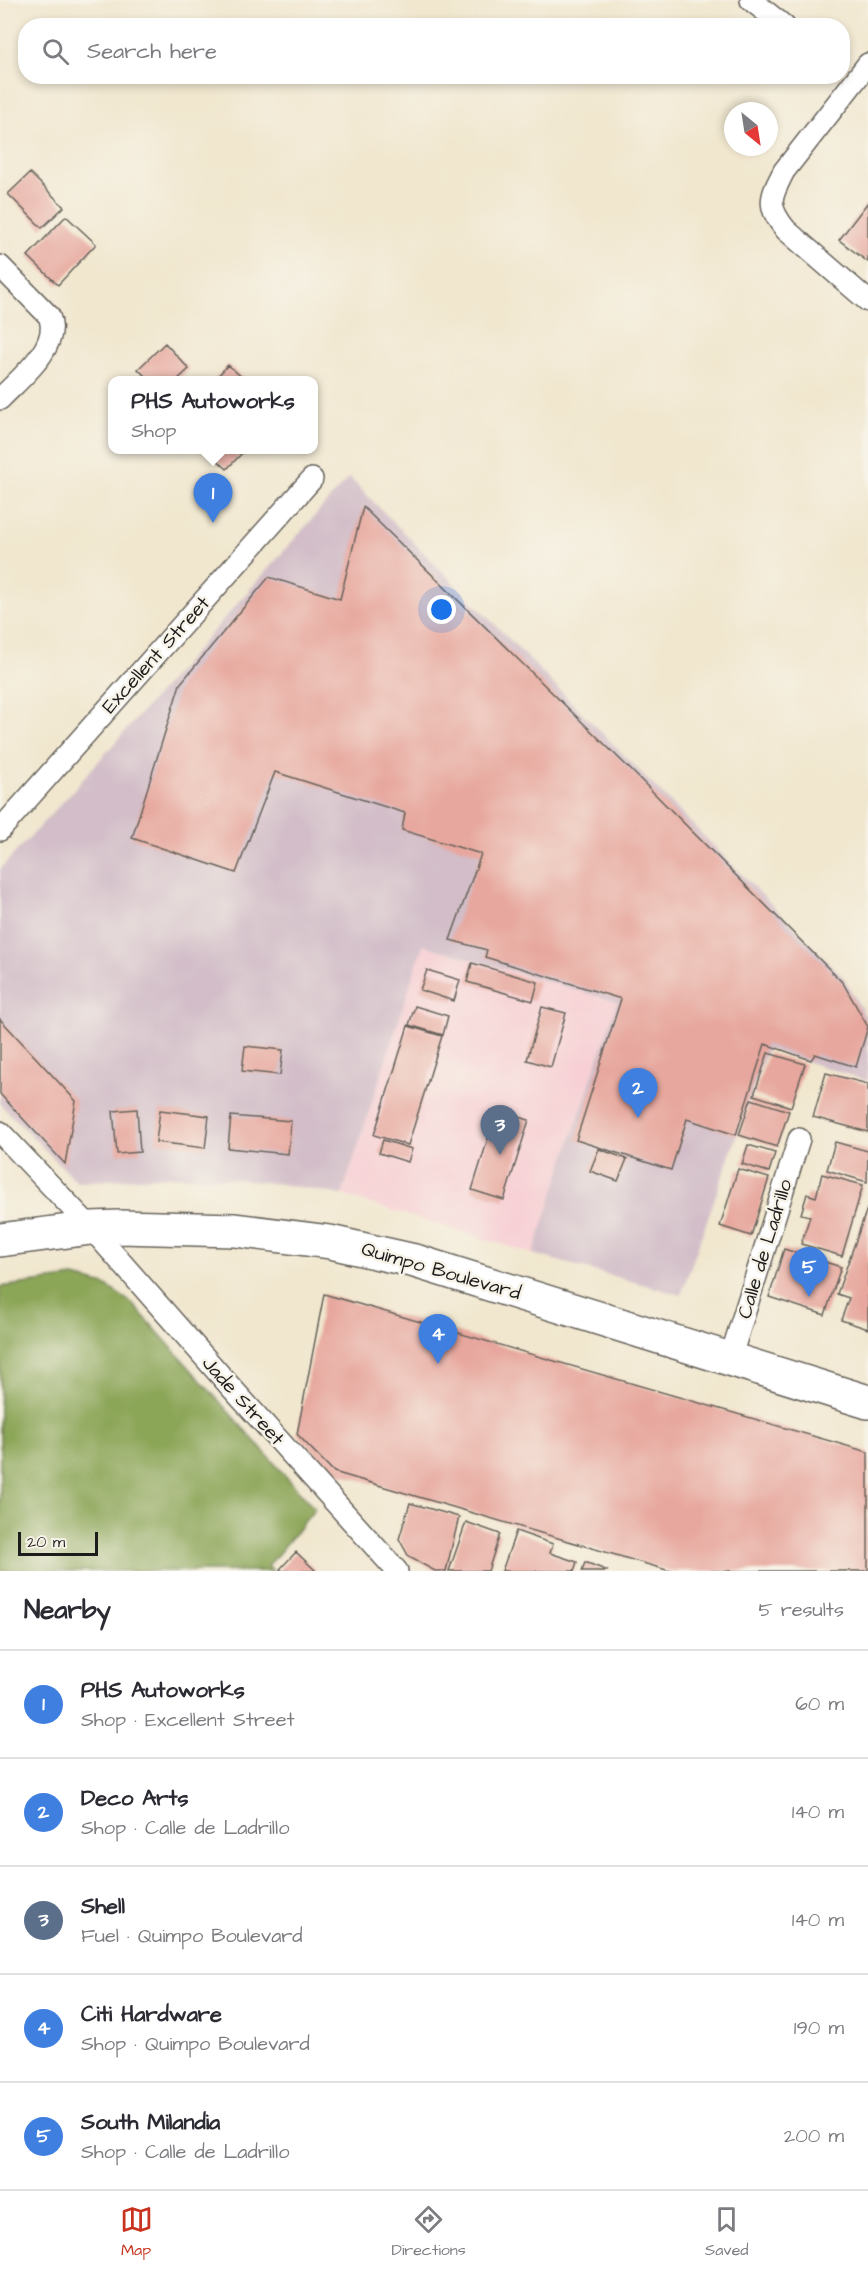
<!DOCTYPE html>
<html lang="en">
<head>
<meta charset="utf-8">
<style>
	body { margin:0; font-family:"Architects Daughter",sans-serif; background:#f7f7f7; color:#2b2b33 }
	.compass { position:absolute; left:724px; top:102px; width:54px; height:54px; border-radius:50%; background:#fff; box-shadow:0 3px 9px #0003; rotate:150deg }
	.scale { position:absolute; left:18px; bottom:15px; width:80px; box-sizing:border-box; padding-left:6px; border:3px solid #1c1c1c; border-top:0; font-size:16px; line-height:21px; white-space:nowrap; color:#1c1c1c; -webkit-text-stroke:4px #f7f3e8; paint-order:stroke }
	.you { position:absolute; left:442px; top:610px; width:21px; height:21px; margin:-15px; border:4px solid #fff; border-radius:50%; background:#1a73e8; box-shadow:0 0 0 9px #1a73e833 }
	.badge { display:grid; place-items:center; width:39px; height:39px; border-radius:50%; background:#c8321e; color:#fff; font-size:20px; font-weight:700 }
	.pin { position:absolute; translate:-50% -50px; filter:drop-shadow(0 2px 3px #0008) }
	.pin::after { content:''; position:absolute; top:32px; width:21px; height:18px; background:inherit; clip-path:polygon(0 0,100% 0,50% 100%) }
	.popup { position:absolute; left:108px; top:376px; width:210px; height:78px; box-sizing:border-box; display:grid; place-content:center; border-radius:12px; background:#fff; filter:drop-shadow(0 2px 4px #0005); font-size:20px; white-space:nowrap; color:#7c7c81 }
	.popup b { font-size:22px; color:#2b2b33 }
	.popup::after { content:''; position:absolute; left:50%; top:100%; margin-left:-12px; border:12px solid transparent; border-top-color:#fff }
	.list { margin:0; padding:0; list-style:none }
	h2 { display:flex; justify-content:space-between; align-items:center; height:78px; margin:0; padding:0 24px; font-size:26px }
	h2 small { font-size:20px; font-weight:400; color:#7c7c81 }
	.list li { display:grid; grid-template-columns:39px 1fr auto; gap:18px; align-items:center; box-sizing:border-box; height:108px; padding:0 24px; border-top:2px solid #e1e1e2 }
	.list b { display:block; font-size:22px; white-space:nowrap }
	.list p { margin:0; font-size:20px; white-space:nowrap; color:#7c7c81 }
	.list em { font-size:20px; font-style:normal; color:#7c7c81 }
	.icon { flex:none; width:33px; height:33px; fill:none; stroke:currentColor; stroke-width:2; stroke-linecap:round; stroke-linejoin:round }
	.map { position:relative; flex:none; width:868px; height:1571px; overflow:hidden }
	.search { position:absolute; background:#fff; box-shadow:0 3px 9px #0003; left:18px; right:18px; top:18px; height:66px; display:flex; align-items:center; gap:15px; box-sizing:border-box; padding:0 21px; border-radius:24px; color:#7c7c81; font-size:22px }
	.sheet { height:618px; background:#fff }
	nav { display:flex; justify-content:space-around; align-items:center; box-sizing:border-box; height:84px; border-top:2px solid #e1e1e2; background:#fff; font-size:16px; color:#7c7c81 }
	nav a { display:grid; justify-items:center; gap:3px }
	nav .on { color:#c8321e }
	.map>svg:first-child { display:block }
	.built { fill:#f7cfd4 }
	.industrial { fill:#d2bdc8 }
	.forest { fill:#8ca658; stroke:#54613a; stroke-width:1.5 }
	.building { fill:#e7a79e }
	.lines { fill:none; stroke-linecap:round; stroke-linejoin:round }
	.minor-casing { stroke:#67635b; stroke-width:24 }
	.primary-casing { stroke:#67635b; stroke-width:36 }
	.minor { stroke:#fff; stroke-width:21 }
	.primary { stroke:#fff; stroke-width:33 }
	.labels { text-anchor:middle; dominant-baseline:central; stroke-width:5; stroke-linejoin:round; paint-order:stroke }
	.street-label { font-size:20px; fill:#1c1c1c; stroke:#f7f3e8 }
</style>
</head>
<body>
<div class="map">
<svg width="868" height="1571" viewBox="0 0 868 1571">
	<rect width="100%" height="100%" fill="#f7f3e8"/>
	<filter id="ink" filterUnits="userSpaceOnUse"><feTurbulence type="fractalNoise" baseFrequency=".0167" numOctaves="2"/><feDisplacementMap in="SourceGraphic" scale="12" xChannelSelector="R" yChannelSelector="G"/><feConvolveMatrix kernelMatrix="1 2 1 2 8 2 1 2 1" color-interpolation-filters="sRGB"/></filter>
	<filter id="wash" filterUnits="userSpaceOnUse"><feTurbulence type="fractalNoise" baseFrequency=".008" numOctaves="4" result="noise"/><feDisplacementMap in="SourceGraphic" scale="24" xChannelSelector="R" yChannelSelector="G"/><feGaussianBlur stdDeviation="1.35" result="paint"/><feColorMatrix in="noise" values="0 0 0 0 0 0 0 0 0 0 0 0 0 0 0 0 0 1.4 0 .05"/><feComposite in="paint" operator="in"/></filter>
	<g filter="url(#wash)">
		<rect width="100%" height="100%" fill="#f1e7cf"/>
		<path class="built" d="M422 945 617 1002 533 1254 342 1195Z"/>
		<path class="industrial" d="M349 477 844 978 868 1021V1081L767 1049 681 1295 533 1254 617 1002 423 945 342 1195 282 1184 232 1179 171 1176 77 1182 0 1104V869L68 796Z"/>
		<path class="forest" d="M74 1277 105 1285 132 1303 315 1509 268 1566 273 1571H0V1287Z"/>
		<g id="blocks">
			<path class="building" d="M30 173 64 207 42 228 8 194Z
				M868 202V262L839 240Z
				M66 216 96 244 58 285 28 256Z
				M165 343 189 369 177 380H149L138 369Z
				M228 365 245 380H214Z
				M206 450H245L227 469Z
				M363 507 632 771 843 983 868 1027 856 1067 815 1054 811 1060 765 1044 736 1135 687 1119 671 1170 576 1140 621 999 485 957 487 950 450 940 481 854 402 830 405 813 275 772 236 873 132 838 180 684 269 577 340 599Z
				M472 963 538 982 533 1001 467 982Z
				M427 970 460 980 454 1001 420 990Z
				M415 1006 448 1016 443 1035 409 1025Z
				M542 1007 566 1013 551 1067 527 1060Z
				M0 1019 76 1101 65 1164 0 1094Z
				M408 1026 442 1036 408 1145 374 1135Z
				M245 1046 283 1050 280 1075 242 1071Z
				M768 1053 805 1064 791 1107 754 1095Z
				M826 1073 868 1084V1132L813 1117Z
				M751 1099 789 1111 777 1147 739 1135Z
				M137 1109 140 1152 117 1154 113 1111Z
				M160 1110 209 1116 205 1148 156 1142Z
				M497 1110 529 1120 504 1200 472 1190Z
				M231 1116 291 1121 288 1154 228 1148Z
				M383 1140 412 1149 408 1162 379 1153Z
				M835 1142 868 1151 867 1182 827 1170Z
				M748 1145 775 1153 769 1172 742 1164Z
				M599 1149 627 1159 618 1181 590 1171Z
				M738 1169 769 1178 751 1236 720 1226Z
				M822 1174 863 1185 842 1256 801 1244 810 1216 801 1214 807 1194 816 1197Z
				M868 1206V1329L841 1320 849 1298 837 1294Z
				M784 1249 841 1267 825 1315 769 1297Z
				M324 1294 868 1452V1571H670L334 1472 297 1434Z
				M410 1503 459 1517 446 1571H435L409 1557 399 1539Z
				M466 1522 500 1534 488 1571H449Z
				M516 1531 553 1544 550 1553 577 1562 574 1571H502Z
				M296 1552 316 1571H283L280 1569Z
				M585 1562 608 1571H582Z"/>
		</g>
	</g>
	<g filter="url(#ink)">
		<use href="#blocks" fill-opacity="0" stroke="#67635b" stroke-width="1.5"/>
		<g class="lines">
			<g class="minor-casing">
				<path id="minor" d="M751 0 784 26
					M868 64 784 171C770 198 766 205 786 230L868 301
					M0 266 49 316C62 346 19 379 0 399
					M0 830 312 479
					M0 1132 91 1228 229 1385 397 1571
					M730 1359 799 1139"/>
			</g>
			<g class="primary-casing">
				<path id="primary" d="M0 1240 91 1228 120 1227 235 1230 330 1242 415 1261 868 1402"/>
			</g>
			<use href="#minor" class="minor"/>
			<use href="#primary" class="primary"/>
		</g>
	</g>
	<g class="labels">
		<g class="street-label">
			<text transform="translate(156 655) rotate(-48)">Excellent Street</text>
			<text transform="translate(765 1249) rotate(-73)">Calle de Ladrillo</text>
			<text transform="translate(441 1271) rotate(16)">Quimpo Boulevard</text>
			<text transform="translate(243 1401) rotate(48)">Jade Street</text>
		</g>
	</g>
</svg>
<svg class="compass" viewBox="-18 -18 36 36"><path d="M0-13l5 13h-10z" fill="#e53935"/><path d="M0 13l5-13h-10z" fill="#7c7c81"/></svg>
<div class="scale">20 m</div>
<div class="you"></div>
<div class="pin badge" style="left:213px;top:523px;background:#3f7fe0">1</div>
<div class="popup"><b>PHS Autoworks</b>Shop</div>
<div class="pin badge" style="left:638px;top:1118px;background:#3f7fe0">2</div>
<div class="pin badge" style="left:500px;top:1155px;background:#5c6f8a">3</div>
<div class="pin badge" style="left:438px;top:1364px;background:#3f7fe0">4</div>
<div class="pin badge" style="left:809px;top:1297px;background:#3f7fe0">5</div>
<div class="search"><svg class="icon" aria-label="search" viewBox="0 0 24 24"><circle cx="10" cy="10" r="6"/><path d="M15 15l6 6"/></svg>Search here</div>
</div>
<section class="sheet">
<h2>Nearby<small>5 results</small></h2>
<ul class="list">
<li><span class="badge" style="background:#3f7fe0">1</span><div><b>PHS Autoworks</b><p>Shop · Excellent Street</p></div><em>60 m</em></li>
<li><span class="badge" style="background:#3f7fe0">2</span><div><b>Deco Arts</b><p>Shop · Calle de Ladrillo</p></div><em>140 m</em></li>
<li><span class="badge" style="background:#5c6f8a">3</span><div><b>Shell</b><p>Fuel · Quimpo Boulevard</p></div><em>140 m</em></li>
<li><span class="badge" style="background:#3f7fe0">4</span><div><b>Citi Hardware</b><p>Shop · Quimpo Boulevard</p></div><em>190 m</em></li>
<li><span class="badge" style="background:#3f7fe0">5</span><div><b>South Milandia</b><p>Shop · Calle de Ladrillo</p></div><em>200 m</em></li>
</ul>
</section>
<nav>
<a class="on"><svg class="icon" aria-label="map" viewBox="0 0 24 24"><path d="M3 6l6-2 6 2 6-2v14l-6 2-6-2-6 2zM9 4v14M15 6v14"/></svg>Map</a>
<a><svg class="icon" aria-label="directions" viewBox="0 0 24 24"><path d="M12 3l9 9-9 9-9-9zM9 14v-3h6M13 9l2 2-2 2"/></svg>Directions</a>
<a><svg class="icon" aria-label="saved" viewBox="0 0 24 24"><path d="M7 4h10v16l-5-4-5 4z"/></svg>Saved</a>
</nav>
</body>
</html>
